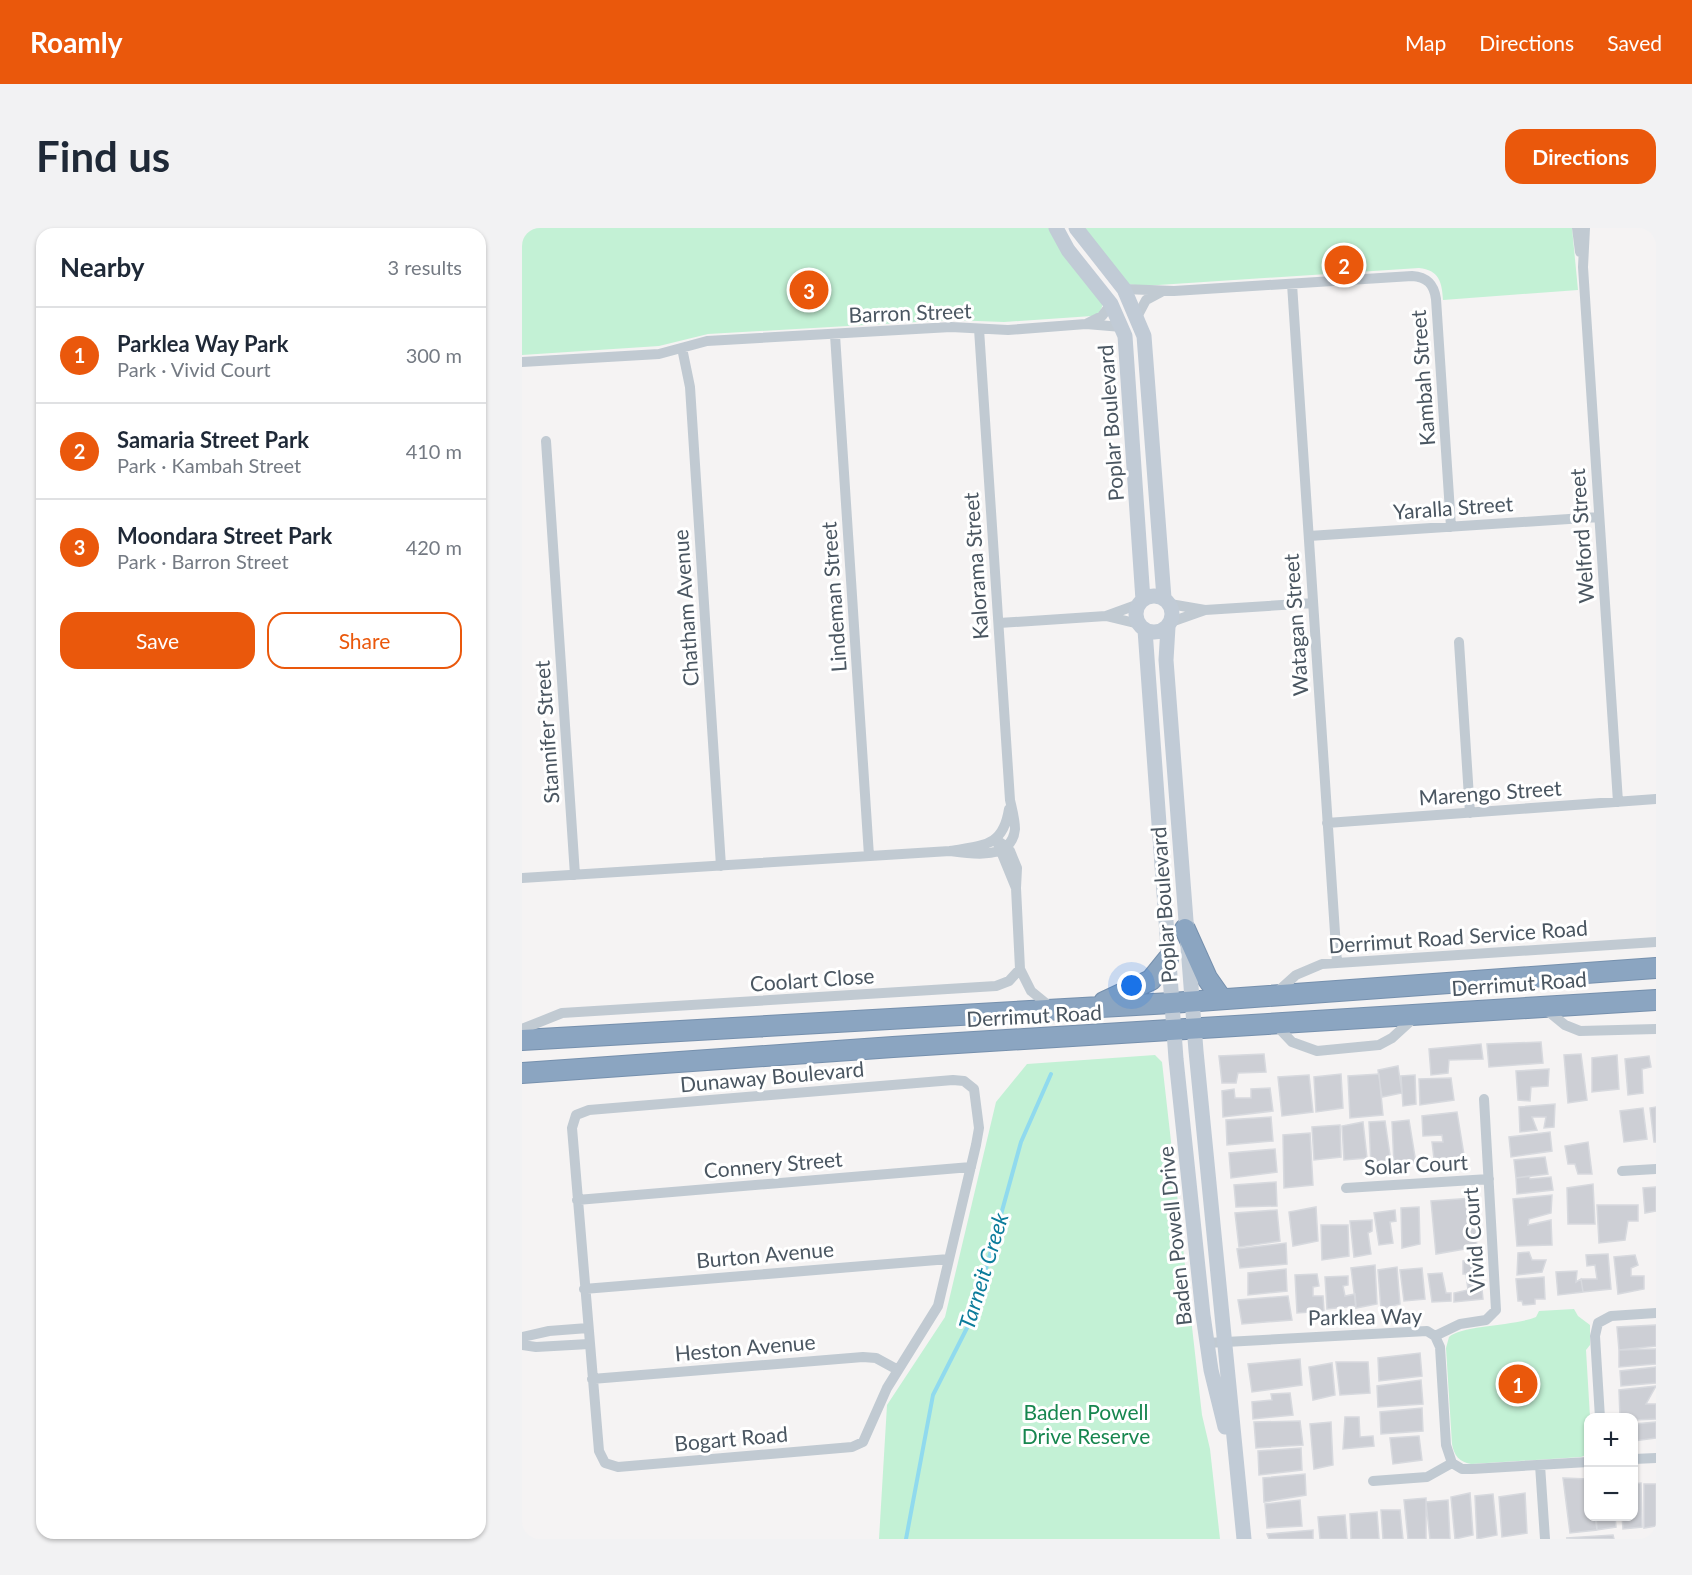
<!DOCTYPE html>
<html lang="en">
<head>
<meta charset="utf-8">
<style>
	body { margin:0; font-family:Lato,sans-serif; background:#f2f2f3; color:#1f2937 }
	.controls { position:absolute; right:18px; bottom:18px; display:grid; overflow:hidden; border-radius:12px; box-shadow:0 2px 4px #0004 }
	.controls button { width:54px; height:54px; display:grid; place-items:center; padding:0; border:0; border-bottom:2px solid #e0e1e3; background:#fff; color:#1f2937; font:30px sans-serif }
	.you { position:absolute; left:610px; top:758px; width:21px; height:21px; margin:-15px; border:4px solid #fff; border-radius:50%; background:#1a73e8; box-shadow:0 0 0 9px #1a73e833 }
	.badge { display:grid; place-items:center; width:39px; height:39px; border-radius:50%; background:#ea580c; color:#fff; font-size:20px; font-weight:700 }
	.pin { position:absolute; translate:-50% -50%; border:3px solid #fff; box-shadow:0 2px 6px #0006 }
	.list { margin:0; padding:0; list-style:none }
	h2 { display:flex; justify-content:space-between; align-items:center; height:78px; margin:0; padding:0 24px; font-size:26px }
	h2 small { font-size:20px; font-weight:400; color:#747a83 }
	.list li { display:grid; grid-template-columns:39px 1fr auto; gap:18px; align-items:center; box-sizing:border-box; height:96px; padding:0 24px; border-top:2px solid #e0e1e3 }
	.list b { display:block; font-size:22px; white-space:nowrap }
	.list p { margin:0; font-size:20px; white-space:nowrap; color:#747a83 }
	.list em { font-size:20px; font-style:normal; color:#747a83 }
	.actions { display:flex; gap:12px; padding:18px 24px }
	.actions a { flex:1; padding:14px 0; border:2px solid #ea580c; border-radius:18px; text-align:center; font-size:21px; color:#ea580c }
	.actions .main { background:#ea580c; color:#fff }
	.map { position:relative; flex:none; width:1134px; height:1311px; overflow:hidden; border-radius:18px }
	header { display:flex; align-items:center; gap:36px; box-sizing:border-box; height:84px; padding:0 30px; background:#ea580c; color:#fff }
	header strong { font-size:28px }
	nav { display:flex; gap:33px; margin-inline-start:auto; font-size:21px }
	.intro { display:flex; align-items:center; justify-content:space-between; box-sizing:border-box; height:144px; padding:0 36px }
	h1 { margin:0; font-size:42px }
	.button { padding:15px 27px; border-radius:18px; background:#ea580c; color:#fff; font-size:21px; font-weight:700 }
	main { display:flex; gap:36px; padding:0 36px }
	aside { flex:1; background:#fff; border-radius:18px; box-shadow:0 2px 4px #0004 }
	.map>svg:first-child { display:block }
	.green { fill:#c3f1d5 }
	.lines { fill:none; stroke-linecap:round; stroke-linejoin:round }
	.stream { stroke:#90daee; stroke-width:4 }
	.building { fill:#cdcfd5; stroke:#d7d9de; stroke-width:1.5 }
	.highway-casing { stroke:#7690ad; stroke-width:22 }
	.street { stroke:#c1cad2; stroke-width:10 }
	.secondary { stroke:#c1cbd6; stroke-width:15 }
	.highway { stroke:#8ba5c1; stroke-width:20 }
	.labels { text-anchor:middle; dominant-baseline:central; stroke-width:6; stroke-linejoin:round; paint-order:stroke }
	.street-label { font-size:21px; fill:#4a5661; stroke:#fff }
	.park-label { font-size:21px; fill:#17864f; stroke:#fff }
	.water-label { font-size:22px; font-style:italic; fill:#0c7c9b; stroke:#fff }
</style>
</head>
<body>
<header>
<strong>Roamly</strong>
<nav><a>Map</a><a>Directions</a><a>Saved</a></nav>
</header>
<div class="intro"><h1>Find us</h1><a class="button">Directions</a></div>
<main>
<aside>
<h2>Nearby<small>3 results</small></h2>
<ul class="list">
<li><span class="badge">1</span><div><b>Parklea Way Park</b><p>Park · Vivid Court</p></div><em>300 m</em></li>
<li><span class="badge">2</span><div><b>Samaria Street Park</b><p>Park · Kambah Street</p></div><em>410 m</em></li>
<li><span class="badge">3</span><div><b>Moondara Street Park</b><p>Park · Barron Street</p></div><em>420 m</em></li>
</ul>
<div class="actions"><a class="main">Save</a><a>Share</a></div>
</aside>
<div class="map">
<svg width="1134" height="1311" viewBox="0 0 1134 1311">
	<rect width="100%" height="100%" fill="#f5f3f3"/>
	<path class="green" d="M0 0H528L581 76 578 84 570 88 482 94 429 92 186 106 137 118 0 127Z
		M560 0H1050L1056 62 921 72C920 54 917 42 897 40L621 58 606 56Z
		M633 827 640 834 680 1187 688 1221 698 1311H357L365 1177 423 1089 474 874 505 836Z
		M1052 1081 1056 1088 1068 1097V1117L1064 1122 1068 1189 1066 1226 1059 1229 949 1236C937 1234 932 1227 930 1216L924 1120 927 1109C939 1097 993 1098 1014 1089L1017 1083Z"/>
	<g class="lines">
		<path class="stream" d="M384 1311 411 1167 451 1088 499 914 529 846"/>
	</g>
	<path class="building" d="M1019 814 1021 835 967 839 965 816Z
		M959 816 961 831 927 832 926 845 909 847 907 821Z
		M742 826 744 844 716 845 714 855H700L697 828Z
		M1059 826 1065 872 1046 875 1042 827Z
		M1095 827 1097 861 1070 864V830Z
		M1127 828 1129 839 1120 841 1121 865 1106 867 1103 831Z
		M876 838 880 865 860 869 856 842Z
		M1027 841 1026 858 1009 859 1008 873 996 872 994 843Z
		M819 846 821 880 794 884 792 849Z
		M857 846 861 887 828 890 826 848Z
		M787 847 791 884 760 888 756 849Z
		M893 847 894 876 881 878 879 848Z
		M929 850 932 872 898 877 897 851Z
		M748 860 751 883 701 889 700 863 712 861 713 870H729V861Z
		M1033 876 1032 899 1022 900 1024 889H1010L1015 902 998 904 997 879Z
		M1134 879V914H1132L1128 880Z
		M1121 880 1125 911 1102 914 1098 883Z
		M935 884 943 933 913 939 910 914H921L920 907 901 908 900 888Z
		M749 889 751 913 705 917 704 892Z
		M887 892 894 935 872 936 870 894Z
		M863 893 869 934 849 937 847 894Z
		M841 894 845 930 822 932 820 898Z
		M818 897 819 929 792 932 790 899Z
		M1028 904 1030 923 989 929 987 909Z
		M788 905 791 957 762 960 761 907Z
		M1066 914 1070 946H1056L1053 936H1046L1043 918Z
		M753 921 755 944 709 950 707 925Z
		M1023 929 1026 946 994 950 992 932Z
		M1007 948 1008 951 1029 949 1031 962 995 966 994 950Z
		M754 954 755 978 714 979 712 957Z
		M1071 956 1073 996H1046L1045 960Z
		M1134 959V983L1123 985 1121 960Z
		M1030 967 1029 985 1007 991 1006 997 1029 992 1030 1017 995 1018 991 971Z
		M951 970 955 1019 914 1026 909 973Z
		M1075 977H1116V993H1106L1103 1012 1077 1015Z
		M794 979 796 1013 771 1018 767 984Z
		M897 979 898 1016 880 1020 879 980Z
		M755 982 758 1013 717 1019 713 985Z
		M873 982 874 993 868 994 871 1015 857 1017 852 985Z
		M850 992V1003L846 1005 849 1026 832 1029 828 993Z
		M799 997H826L827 1028 800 1032Z
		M764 1015 765 1036 718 1040 715 1021Z
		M1007 1024 1010 1032H1024L1020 1044 995 1047 996 1025Z
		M1086 1026 1089 1061 1061 1064 1059 1051H1075L1073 1037 1065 1038 1064 1027Z
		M1113 1027 1116 1037 1109 1040V1048H1122V1061L1096 1066 1092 1029Z
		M957 1032 961 1071 932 1074V1065L946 1062 944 1046H941V1033Z
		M853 1037 855 1076 834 1080 829 1040Z
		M875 1039 878 1076 859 1081 856 1042Z
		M900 1040 903 1071 882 1073 878 1042Z
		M764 1041 765 1063 726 1067V1045Z
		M1055 1043 1054 1054 1059 1051 1061 1064 1036 1067 1034 1044Z
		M920 1045 924 1065H929V1073L910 1074 906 1046Z
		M795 1046 797 1058 791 1059V1068H801L802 1083 775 1085 773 1047Z
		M826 1048V1057L821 1058 823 1068 833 1066 834 1078 805 1081 803 1049Z
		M1022 1049 1023 1071H1013V1076L1001 1077 1000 1073H996L994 1051Z
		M766 1068 770 1092 720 1096 716 1072Z
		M1134 1097V1118L1097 1122 1095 1099Z
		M1134 1121V1136L1097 1139V1122Z
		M898 1125 900 1148 857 1153 856 1130Z
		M778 1131 780 1157 730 1164 726 1136Z
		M814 1134H846L848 1165 818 1167Z
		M810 1135 813 1167 791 1172 787 1139Z
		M1134 1139V1155L1099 1158 1098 1143Z
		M899 1152 901 1176 856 1179 855 1158Z
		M1134 1158 1124 1176H1134V1191L1112 1192V1190H1098L1097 1162Z
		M768 1165 771 1187 731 1191 730 1174 750 1172 749 1166Z
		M900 1180 901 1203 859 1206 858 1184Z
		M823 1189H837L838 1209 851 1208 852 1218 821 1221Z
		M778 1193 781 1217 734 1220 732 1194Z
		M809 1194 811 1237 792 1241 788 1196Z
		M1134 1194V1210L1112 1213V1196Z
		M897 1208 900 1232 871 1236 868 1210Z
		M779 1220 780 1242 737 1247 736 1223Z
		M783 1246 784 1267 742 1274 741 1250Z
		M1041 1250 1066 1251V1288H1073L1075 1302 1048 1305Z
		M1119 1255 1120 1299 1101 1301 1100 1288H1112V1256Z
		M1122 1256H1134V1298L1122 1300Z
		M948 1265 951 1307 933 1311 929 1269Z
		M1003 1265 1005 1305 980 1309 977 1269Z
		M971 1266 975 1307 955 1311 953 1268Z
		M904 1270V1311H886L882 1272Z
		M778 1272 780 1298 745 1300 743 1276Z
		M926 1272 928 1311H908L904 1274Z
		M859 1282H878L881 1311H861Z
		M855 1284 857 1311H829L828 1286Z
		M823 1287 825 1311H798L796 1289Z
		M1074 1288H1093L1094 1299 1075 1302Z
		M791 1302V1311H747L745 1306Z
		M1091 1307 1092 1311 1044 1310Z"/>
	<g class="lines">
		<g class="highway-casing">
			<path id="highway" d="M663 701 685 750 699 770
				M582 774 629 752 646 731
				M0 812 649 775 1134 740
				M0 845 371 819 1134 772"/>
		</g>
		<path class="street" d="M1055 0 1058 24
			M1063 0 1061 39 1096 574
			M770 56 815 735
			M602 61 652 63 890 48C905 49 912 56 914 71L929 299
			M615 89 624 72 639 64
			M564 96 580 88 589 76
			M313 107 347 628
			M160 120 168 159 199 638
			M0 134 137 126 185 113 429 99 486 102 564 96 600 99
			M24 213 53 647
			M787 308 1077 289
			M648 376 683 382 791 375
			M584 388 617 396
			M649 394 683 382
			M477 395 584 388 617 376
			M937 414 948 585
			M805 595 1134 571
			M479 615 488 623 495 640 494 660 498 741 509 763 531 781
			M476 616 494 660
			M428 623C449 626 490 633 493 601 493 592 490 581 488 572L457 101
			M0 650 428 623C460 617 481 620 487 581
			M754 765 774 747 800 736 1134 714
			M1022 780 1043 797 1058 803 1134 801
			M753 796 770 814 795 823 857 817 870 810 894 788
			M0 801 40 785 474 758 487 753 498 741
			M431 852 442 853 452 861 457 900 454 917 416 1078 365 1160 341 1214 330 1219 96 1239 83 1235 77 1223 50 900 54 887 67 882Z
			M1100 943 1134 941
			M824 960 967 951
			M55 972 449 939
			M62 1061 427 1031
			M913 1108 938 1096 964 1092 974 1082 962 871
			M0 1109 27 1103 66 1100
			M685 1115 905 1103 913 1108 918 1119 924 1217 930 1235 940 1241H950L1066 1234
			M0 1117 14 1119 67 1116
			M70 1151 341 1129 354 1130 376 1142
			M1078 1190 1073 1108 1076 1095 1089 1088 1134 1085
			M1112 1231 1134 1230
			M1018 1237 1023 1311
			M851 1253 905 1249 930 1235"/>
		<path class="secondary" d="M534 0 546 22 589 76 603 108 621 372
			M554 0 602 61 622 108 642 370
			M614 386a18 18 0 1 1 36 0a18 18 0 1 1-36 0Z
			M646 399 644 432 674 823 722 1311
			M623 402 654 831 681 1087 689 1142 703 1199"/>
		<use href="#highway" class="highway"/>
	</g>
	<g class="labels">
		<g class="street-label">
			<text transform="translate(388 84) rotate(-2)">Barron Street</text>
			<text transform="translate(900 150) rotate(-94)">Kambah Street</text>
			<text transform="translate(588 195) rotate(-94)">Poplar Boulevard</text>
			<text transform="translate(931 279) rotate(-4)">Yaralla Street</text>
			<text transform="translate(1059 308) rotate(-94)">Welford Street</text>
			<text transform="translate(453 338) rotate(-94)">Kalorama Street</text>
			<text transform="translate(311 369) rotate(-94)">Lindeman Street</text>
			<text transform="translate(163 380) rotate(-94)">Chatham Avenue</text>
			<text transform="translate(773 397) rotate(-94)">Watagan Street</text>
			<text transform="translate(24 504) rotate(-94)">Stannifer Street</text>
			<text transform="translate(968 564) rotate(-4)">Marengo Street</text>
			<text transform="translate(641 677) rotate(-94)">Poplar Boulevard</text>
			<text transform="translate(936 708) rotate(-4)">Derrimut Road Service Road</text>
			<text transform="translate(290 751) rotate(-4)">Coolart Close</text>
			<text transform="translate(997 755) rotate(-4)">Derrimut Road</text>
			<text transform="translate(512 787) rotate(-3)">Derrimut Road</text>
			<text transform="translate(250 848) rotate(-5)">Dunaway Boulevard</text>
			<text transform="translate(251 936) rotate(-5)">Connery Street</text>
			<text transform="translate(894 936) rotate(-3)">Solar Court</text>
			<text transform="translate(652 1008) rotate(-96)">Baden Powell Drive</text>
			<text transform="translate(951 1012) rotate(-94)">Vivid Court</text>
			<text transform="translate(243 1026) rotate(-5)">Burton Avenue</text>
			<text transform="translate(843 1088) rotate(-1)">Parklea Way</text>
			<text transform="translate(223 1119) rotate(-5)">Heston Avenue</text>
			<text transform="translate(209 1210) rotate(-5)">Bogart Road</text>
		</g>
		<g class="park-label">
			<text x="564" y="1183">Baden Powell<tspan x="564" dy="24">Drive Reserve</tspan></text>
		</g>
		<g class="water-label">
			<text transform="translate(461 1043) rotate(-73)">Tarneit Creek</text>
		</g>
	</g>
</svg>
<div class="controls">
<button>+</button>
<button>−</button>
</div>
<div class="you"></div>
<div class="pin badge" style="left:996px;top:1156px">1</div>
<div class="pin badge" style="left:822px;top:37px">2</div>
<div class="pin badge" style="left:287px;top:62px">3</div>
</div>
</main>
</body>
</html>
